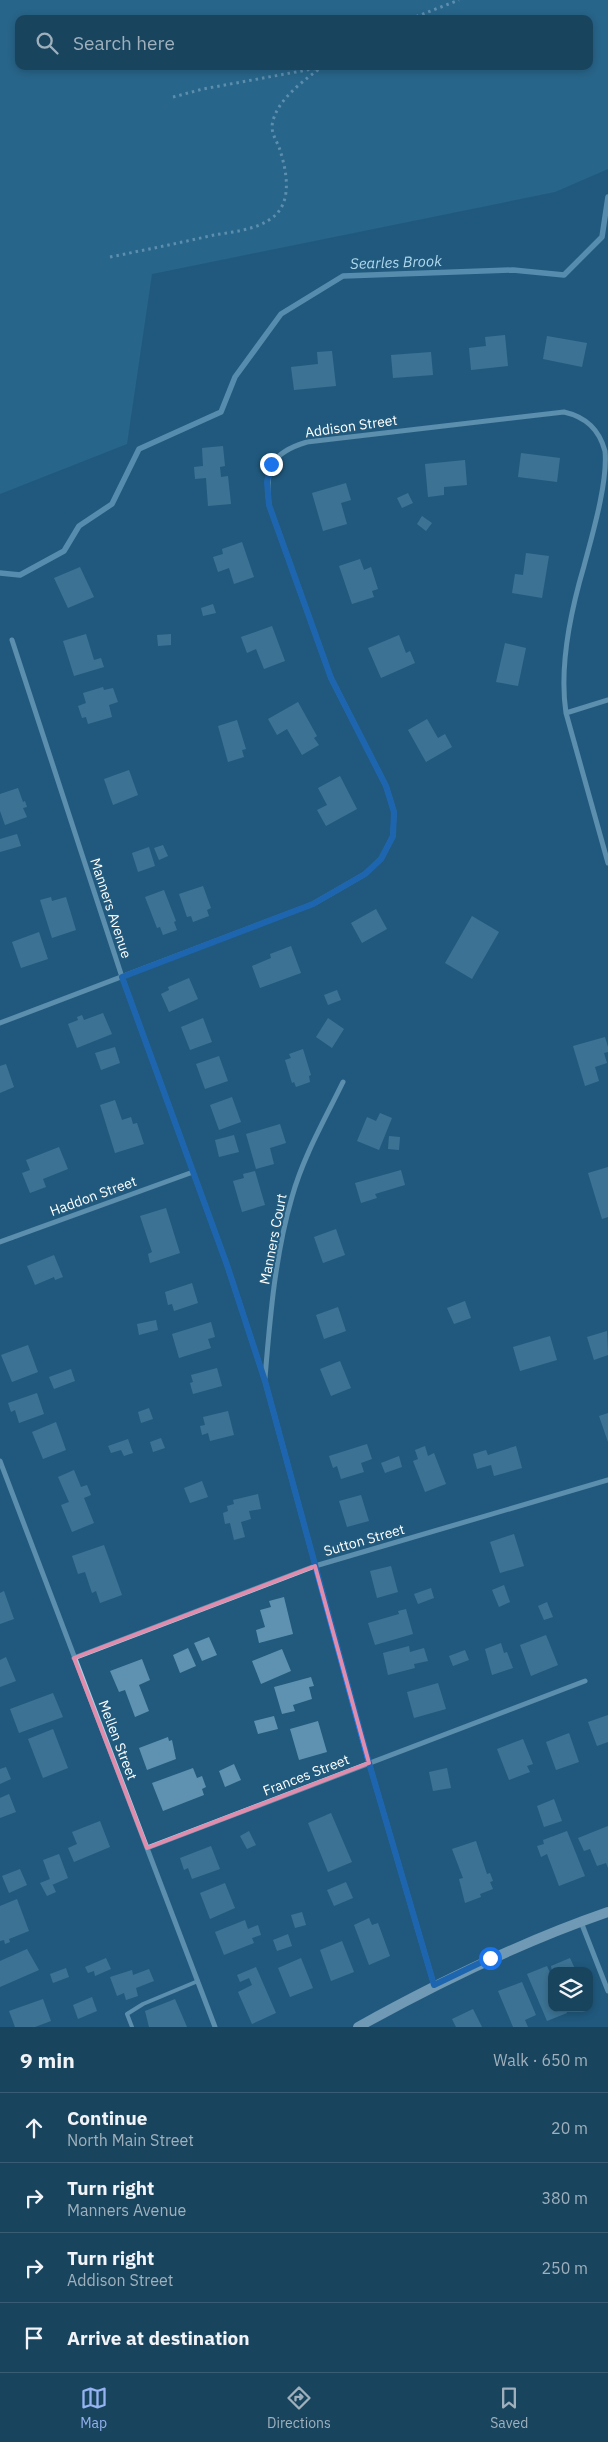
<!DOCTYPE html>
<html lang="en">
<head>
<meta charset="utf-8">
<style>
	body { margin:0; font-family:"IBM Plex Sans",sans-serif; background:#264e67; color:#f1f3f6 }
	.controls { position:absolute; right:15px; bottom:15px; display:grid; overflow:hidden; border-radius:10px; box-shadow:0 2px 8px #0003 }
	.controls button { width:45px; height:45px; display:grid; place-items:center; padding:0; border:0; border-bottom:1px solid #375c73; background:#19445e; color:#f1f3f6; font:25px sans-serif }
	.stop { position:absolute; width:15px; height:15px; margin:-11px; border:4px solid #1a73e8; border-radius:50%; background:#fff }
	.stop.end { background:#1a73e8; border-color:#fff; box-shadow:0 1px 5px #0008 }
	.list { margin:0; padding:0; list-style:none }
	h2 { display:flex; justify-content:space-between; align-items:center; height:65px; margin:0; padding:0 20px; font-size:21px }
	h2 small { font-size:16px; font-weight:400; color:#9fb0bc }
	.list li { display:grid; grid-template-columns:32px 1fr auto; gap:15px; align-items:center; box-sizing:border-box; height:70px; padding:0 20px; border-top:1px solid #375c73 }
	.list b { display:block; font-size:19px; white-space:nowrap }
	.list p { margin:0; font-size:16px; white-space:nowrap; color:#9fb0bc }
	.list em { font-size:16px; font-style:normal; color:#9fb0bc }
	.icon { flex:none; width:28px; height:28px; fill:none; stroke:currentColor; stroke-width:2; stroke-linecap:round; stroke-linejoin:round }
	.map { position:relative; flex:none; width:608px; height:2027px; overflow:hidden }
	.search { position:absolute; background:#19445e; box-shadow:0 2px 8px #0003; left:15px; right:15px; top:15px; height:55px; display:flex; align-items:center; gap:12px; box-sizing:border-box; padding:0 18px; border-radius:10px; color:#9fb0bc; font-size:19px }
	.sheet { height:345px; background:#19445e }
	nav { display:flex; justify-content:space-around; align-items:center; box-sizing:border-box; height:70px; border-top:1px solid #375c73; background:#19445e; font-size:14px; color:#9fb0bc }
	nav a { display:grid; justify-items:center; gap:2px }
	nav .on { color:#95b2f1 }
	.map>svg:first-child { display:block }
	.green { fill:#317399; fill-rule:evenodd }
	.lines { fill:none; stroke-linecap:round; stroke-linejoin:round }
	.stream { stroke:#98cce8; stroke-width:5.5 }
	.building { fill:#5e92b0 }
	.path { stroke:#a4cee6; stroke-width:3; stroke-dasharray:2.5 4; stroke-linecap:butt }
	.lane { stroke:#a4cee6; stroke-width:4 }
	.street { stroke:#a4cee6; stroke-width:5 }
	.secondary { stroke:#cee6f5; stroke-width:10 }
	.route { stroke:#1a73e8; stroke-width:6 }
	.marked { fill:none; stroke:#e08cad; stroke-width:4; stroke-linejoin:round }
	.labels { text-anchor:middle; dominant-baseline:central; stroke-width:4; stroke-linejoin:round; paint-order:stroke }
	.street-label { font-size:14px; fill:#fff; stroke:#215a7d }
	.water-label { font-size:15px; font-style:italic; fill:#afd8ee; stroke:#215a7d }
</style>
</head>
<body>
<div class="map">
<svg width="608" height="2027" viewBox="0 0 608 2027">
	<rect width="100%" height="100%" fill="#215a7d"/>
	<path class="green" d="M0 0H608V169L555 192 152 274 127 444 0 494ZM19 19H589V66H19Z"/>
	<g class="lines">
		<path class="stream" d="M0 573 20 575 64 551 79 526 112 504 139 449 221 412 235 377 281 314 343 276 513 270 564 275 602 237 608 197"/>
	</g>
	<path class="building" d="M505 335 508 366 471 370 469 348 486 346 485 337Z
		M547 336 587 343 582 367 543 359Z
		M332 351 336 386 294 390 291 367 318 364 317 352Z
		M431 352 433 375 393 378 391 355Z
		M223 446 225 466 220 467 221 477 228 476 231 504 208 506 206 478 195 479 194 467 203 466 202 448Z
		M521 453 560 458 557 482 518 477Z
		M465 460 467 485 444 487V495L428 497 425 464Z
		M346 483 351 500 341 503 347 524 323 531 312 493Z
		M408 493 413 503 402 508 397 498Z
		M422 516 432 523 426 531 417 524Z
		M242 542 254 577 234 584 229 568 218 572 213 557 223 554 222 549Z
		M526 553 549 556 542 598 512 593 515 574 523 575Z
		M360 559 364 570 371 567 378 589 372 591 374 597 352 604 339 566Z
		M80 567 94 597 68 608 54 578Z
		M213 604 216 613 203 616 201 608Z
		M272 626 285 661 264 669 256 649 247 653 241 637Z
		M86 634 94 660 101 658 104 667 74 676 63 641Z
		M171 634V645L158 646 157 635Z
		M399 635 406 653 410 651 415 663 381 678 368 648Z
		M505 643 526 648 518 686 496 682Z
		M103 687 104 690 113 688 118 702 109 705 112 717 88 724 86 717 82 718 78 706 86 703 83 693Z
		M298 702 317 736 314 738 319 745 302 755 287 729 277 735 268 719Z
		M427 719 438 738 445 734 452 747 426 762 408 730Z
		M237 720 246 749 242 750 244 757 228 762 218 726Z
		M129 770 138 795 113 805 104 779Z
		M340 776 357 809 326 826 317 810 327 805 318 788Z
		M18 788 23 802 25 801 27 807 23 808 27 817 5 825 0 811V794Z
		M17 834 21 846 0 852V839Z
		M163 845 168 856 159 860 154 848Z
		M149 847 155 866 138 872 132 853Z
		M203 886 211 908 207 910 209 916 193 922 191 916 187 917 179 894Z
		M164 890 176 921 174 922 177 930 163 935 160 927 157 928 145 897Z
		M51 897 52 901 66 897 76 930 52 938 40 900Z
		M376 909 387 929 362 943 351 923Z
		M472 916 499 932 472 979 445 963Z
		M39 932 48 959 21 968 12 942Z
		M291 946 301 973 260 988 252 966 271 958 270 954Z
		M189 978 198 999 169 1012 161 994 169 990 168 987Z
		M337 990 341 1000 328 1005 324 995Z
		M103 1013 112 1034 77 1048 68 1024 78 1020 77 1017 82 1015 84 1020Z
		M203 1018 212 1042 190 1050 181 1027Z
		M328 1018 344 1029 332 1048 316 1037Z
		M605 1037 608 1047V1052L604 1053 607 1063 595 1067 599 1081 585 1086 573 1046Z
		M115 1047 120 1063 101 1070 95 1053Z
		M303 1049 311 1075 309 1076 310 1082 296 1087 294 1082 292 1083 285 1060 291 1058 289 1054Z
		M219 1056 228 1081 205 1089 196 1064Z
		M6 1064 14 1087 0 1093V1066Z
		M232 1097 241 1122 219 1130 210 1105Z
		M115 1100 122 1120 131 1117 133 1124 137 1123 144 1144 115 1153 100 1105Z
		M380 1113 392 1118 379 1150 357 1141 367 1117 376 1121Z
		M280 1124 286 1143 270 1148 274 1164 256 1169 246 1134Z
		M234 1135 239 1152 219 1157 215 1140Z
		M389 1136 400 1137 399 1150 388 1149Z
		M59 1147 68 1169 43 1179 46 1187 30 1193 22 1173 30 1170 26 1160Z
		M608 1167V1217L602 1219 588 1173Z
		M401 1170 405 1185 375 1194 377 1198 361 1203 355 1183Z
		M255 1171 265 1205 242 1212 233 1181 244 1178 243 1174Z
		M166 1208 180 1253 150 1263 148 1254 152 1252 140 1216Z
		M336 1229 345 1255 323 1263 314 1237Z
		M54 1255 63 1277 55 1280 54 1277 35 1285 27 1266Z
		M192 1283 198 1303 174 1311 172 1304 168 1305 165 1292Z
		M465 1301 471 1318 454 1324 447 1308Z
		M338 1307 346 1331 324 1339 316 1315Z
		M156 1320 158 1330 139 1335 137 1324Z
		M211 1322 215 1337 208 1339 211 1348 179 1358 172 1334Z
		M607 1331 608 1355 594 1360 587 1337Z
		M550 1336 557 1360 520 1371 513 1347Z
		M28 1345 38 1372 12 1382 1 1355Z
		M340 1361 351 1388 331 1396 320 1369Z
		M217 1368 222 1386 193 1394 190 1383 193 1382 191 1375Z
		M71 1369 75 1381 54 1389 49 1377Z
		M37 1393 44 1414 19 1423 15 1410 11 1412 8 1403Z
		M149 1408 153 1419 141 1423 138 1412Z
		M228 1411 234 1435 210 1441 208 1433 202 1435 200 1426 205 1425 203 1417Z
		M608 1413V1442L599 1416Z
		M56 1422 66 1450 43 1459 32 1432Z
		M161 1438 165 1448 153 1452 150 1442Z
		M128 1439 133 1453 124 1456 121 1450 111 1453 108 1446Z
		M367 1444 372 1459 361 1463 364 1472 341 1479 337 1466 333 1468 329 1456Z
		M425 1446 428 1456 434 1453 446 1484 425 1492 413 1461 418 1459 415 1450Z
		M516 1446 522 1468 494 1476 491 1465 477 1469 473 1454 486 1450 488 1455Z
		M399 1456 402 1467 385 1473 381 1463Z
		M74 1470 81 1487 87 1485 91 1495 84 1498 94 1523 72 1532 61 1505 69 1502 58 1477Z
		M202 1481 208 1497 190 1503 184 1488Z
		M258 1494 261 1509 249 1511 251 1519 241 1522 245 1537 234 1540 230 1523 225 1524 223 1513 228 1511 227 1506 234 1504 233 1500Z
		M361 1495 369 1521 347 1527 339 1501Z
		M514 1534 524 1566 500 1573 490 1542Z
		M104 1545 122 1595 100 1603 96 1591 92 1593 85 1572 78 1574 72 1556Z
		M391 1566 398 1592 377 1598 370 1571Z
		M504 1585 510 1602 499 1607 492 1590Z
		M431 1588 434 1598 418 1604 414 1594Z
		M4 1591 14 1619 0 1624V1593Z
		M284 1597 293 1634 259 1643 256 1630 265 1627 260 1610 271 1607 269 1601Z
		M547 1602 553 1617 544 1620 538 1606Z
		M406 1609 413 1634 375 1645 368 1623 399 1614 398 1611Z
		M546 1635 558 1665 531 1676 520 1645Z
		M209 1637 217 1655 202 1661 194 1643Z
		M501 1643 504 1653 507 1652 513 1668 492 1675 485 1649Z
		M409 1646 410 1652 424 1648 428 1661 414 1664 415 1668 388 1675 383 1653Z
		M188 1648 196 1666 180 1673 173 1655Z
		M282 1649 291 1671 261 1684 252 1661Z
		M465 1650 469 1660 453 1666 449 1656Z
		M6 1657 16 1681 0 1687V1660Z
		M142 1659 150 1680 139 1685 149 1711 135 1717 125 1690 119 1692 110 1671Z
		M311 1677 314 1686 309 1687 312 1699 293 1705 295 1711 282 1714 274 1687Z
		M438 1683 446 1709 414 1718 407 1692Z
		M53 1693 63 1717 19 1733 10 1709Z
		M608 1715V1742L597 1746 588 1722Z
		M274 1716 278 1729 258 1734 254 1721Z
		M318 1721 327 1752 299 1760 290 1729Z
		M53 1729 68 1768 43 1778 28 1739Z
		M569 1733 579 1762 556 1770 546 1742Z
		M168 1737 169 1741 172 1740 176 1759 147 1770 139 1748Z
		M523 1739 533 1764 527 1766 530 1772 509 1780 497 1749Z
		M234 1764 241 1780 225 1787 219 1771Z
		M6 1767 11 1779 0 1784V1769Z
		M193 1768 197 1778 202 1776 206 1787 202 1789 204 1795 163 1811 152 1783Z
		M447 1768 451 1788 433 1791 429 1772Z
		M9 1794 16 1812 0 1818V1798Z
		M554 1799 562 1821 544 1827 537 1806Z
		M331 1813 352 1862 328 1872 308 1823Z
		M100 1821 110 1847 74 1862 68 1848 77 1844 72 1832Z
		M608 1826V1868L606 1863 597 1866 590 1849 584 1851 578 1838Z
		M249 1831 256 1845 247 1849 240 1836Z
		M567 1831 585 1876 559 1886 547 1854 541 1857 537 1846 544 1844 543 1840Z
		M476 1841 487 1874 490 1873 493 1881 490 1882 493 1889 480 1894 481 1897 465 1903 459 1879 463 1878 452 1849Z
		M211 1846 220 1869 192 1879 188 1868 184 1870 180 1858Z
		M59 1854 68 1878 52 1885 43 1860Z
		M20 1869 27 1885 9 1893 2 1876Z
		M50 1879 56 1892 47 1896 40 1883Z
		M346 1882 353 1898 334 1906 327 1890Z
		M225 1883 235 1908 210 1919 200 1893Z
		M17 1899 29 1931 9 1939 10 1942 5 1944 4 1940 0 1941V1906Z
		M302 1912 306 1925 295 1928 291 1915Z
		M369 1918 372 1925 378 1923 390 1956 369 1965 354 1925Z
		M245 1920 248 1929 258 1925 261 1935 252 1938 254 1943 224 1955 215 1932Z
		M288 1934 292 1946 277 1951 273 1940Z
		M342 1941 354 1972 331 1981 320 1950Z
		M27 1949 39 1970 0 1987V1961Z
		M106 1958 111 1969 95 1976 94 1971 88 1973 85 1967Z
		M301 1958 313 1988 290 1997 278 1968Z
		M570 1958 576 1971H552L551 1966Z
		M547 1966 552 1977V2008H565L567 2013 547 2021 527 1974Z
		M256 1967 276 2013 252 2024 238 1992 252 1985 249 1978 240 1982 237 1975Z
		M66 1968 69 1977 53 1983 50 1974Z
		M149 1969 154 1981 136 1988 138 1996 126 2000 124 1993 117 1996 110 1977 132 1970 133 1975Z
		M522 1982 536 2015 525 2020 528 2027H513L498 1991Z
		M92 1997 97 2011 78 2019 73 2005Z
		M43 1999 51 2021 35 2027H15L9 2011Z
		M175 1999 187 2027H149L145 2011Z
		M473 2009 482 2027H456L452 2019Z"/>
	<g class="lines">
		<path class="path" d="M410 19 459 0
			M173 97 203 89 318 68
			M110 257C145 250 179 243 214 235 232 232 254 230 269 220 294 205 287 171 279 147 276 140 272 134 272 126 275 100 305 80 323 66"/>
		<path class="lane" d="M132 2027 127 2014 143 2004 198 1981"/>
		<path class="street" d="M12 640 122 977 227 1265 265 1381 369 1763 434 1985
			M566 713 608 700
			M0 1023 313 904 365 874 381 859 393 836 394 812 386 786 331 678 269 505C265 468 270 453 307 442L564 412C586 417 599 429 605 451 608 482 592 536 584 566 571 610 559 667 566 713L608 863
			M0 1242 193 1172
			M265 1378C270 1318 275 1255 292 1197 303 1157 325 1119 343 1082
			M0 1461 215 2027
			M74 1658 315 1566 608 1480
			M147 1848 585 1681
			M581 1922 608 1991"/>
		<path class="secondary" d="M358 2027C439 1982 521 1942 608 1912"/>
	</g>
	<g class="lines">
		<path class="route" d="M271 464 267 482 269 505 331 678 386 786 394 812 393 836 381 859 365 874 313 904 122 977 227 1265 265 1381 369 1763 434 1985 490 1958"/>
	</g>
	<path d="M0 0H608V2027H0ZM315 1566 369 1763 147 1848 74 1658Z" fill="#215a7d" fill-opacity=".55" fill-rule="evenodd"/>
	<path class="marked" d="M315 1566 369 1763 147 1848 74 1658Z"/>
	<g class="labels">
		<g class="street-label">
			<text transform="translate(351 426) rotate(-8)">Addison Street</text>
			<text transform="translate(111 908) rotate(72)">Manners Avenue</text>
			<text transform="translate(93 1196) rotate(-20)">Haddon Street</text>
			<text transform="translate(273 1239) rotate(-79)">Manners Court</text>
			<text transform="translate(364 1540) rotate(-16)">Sutton Street</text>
			<text transform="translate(118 1740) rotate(69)">Mellen Street</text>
			<text transform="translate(306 1775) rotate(-21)">Frances Street</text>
		</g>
		<g class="water-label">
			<text transform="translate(396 262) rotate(-2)">Searles Brook</text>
		</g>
	</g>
</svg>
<div class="controls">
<button><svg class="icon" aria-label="layers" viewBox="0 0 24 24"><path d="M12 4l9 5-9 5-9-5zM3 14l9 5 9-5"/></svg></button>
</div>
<div class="stop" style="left:490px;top:1958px"></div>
<div class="stop end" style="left:271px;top:464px"></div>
<div class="search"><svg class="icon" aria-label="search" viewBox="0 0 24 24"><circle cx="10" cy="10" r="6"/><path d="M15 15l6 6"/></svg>Search here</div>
</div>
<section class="sheet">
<h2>9 min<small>Walk · 650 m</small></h2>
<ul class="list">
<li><svg class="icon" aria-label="ahead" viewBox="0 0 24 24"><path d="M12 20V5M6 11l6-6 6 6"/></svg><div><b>Continue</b><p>North Main Street</p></div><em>20 m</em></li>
<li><svg class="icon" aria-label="right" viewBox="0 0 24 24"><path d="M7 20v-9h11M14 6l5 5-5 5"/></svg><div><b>Turn right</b><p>Manners Avenue</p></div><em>380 m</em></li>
<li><svg class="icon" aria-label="right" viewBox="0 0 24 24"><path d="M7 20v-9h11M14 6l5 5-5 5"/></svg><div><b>Turn right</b><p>Addison Street</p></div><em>250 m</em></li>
<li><svg class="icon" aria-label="arrive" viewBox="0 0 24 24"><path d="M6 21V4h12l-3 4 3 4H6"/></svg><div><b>Arrive at destination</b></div></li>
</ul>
</section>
<nav>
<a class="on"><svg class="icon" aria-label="map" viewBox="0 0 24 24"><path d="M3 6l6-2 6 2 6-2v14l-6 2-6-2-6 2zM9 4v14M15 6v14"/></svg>Map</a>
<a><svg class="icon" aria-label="directions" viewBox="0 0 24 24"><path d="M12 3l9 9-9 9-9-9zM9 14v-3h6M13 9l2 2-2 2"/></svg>Directions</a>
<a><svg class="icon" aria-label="saved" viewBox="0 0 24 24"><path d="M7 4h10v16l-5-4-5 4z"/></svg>Saved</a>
</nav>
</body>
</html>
